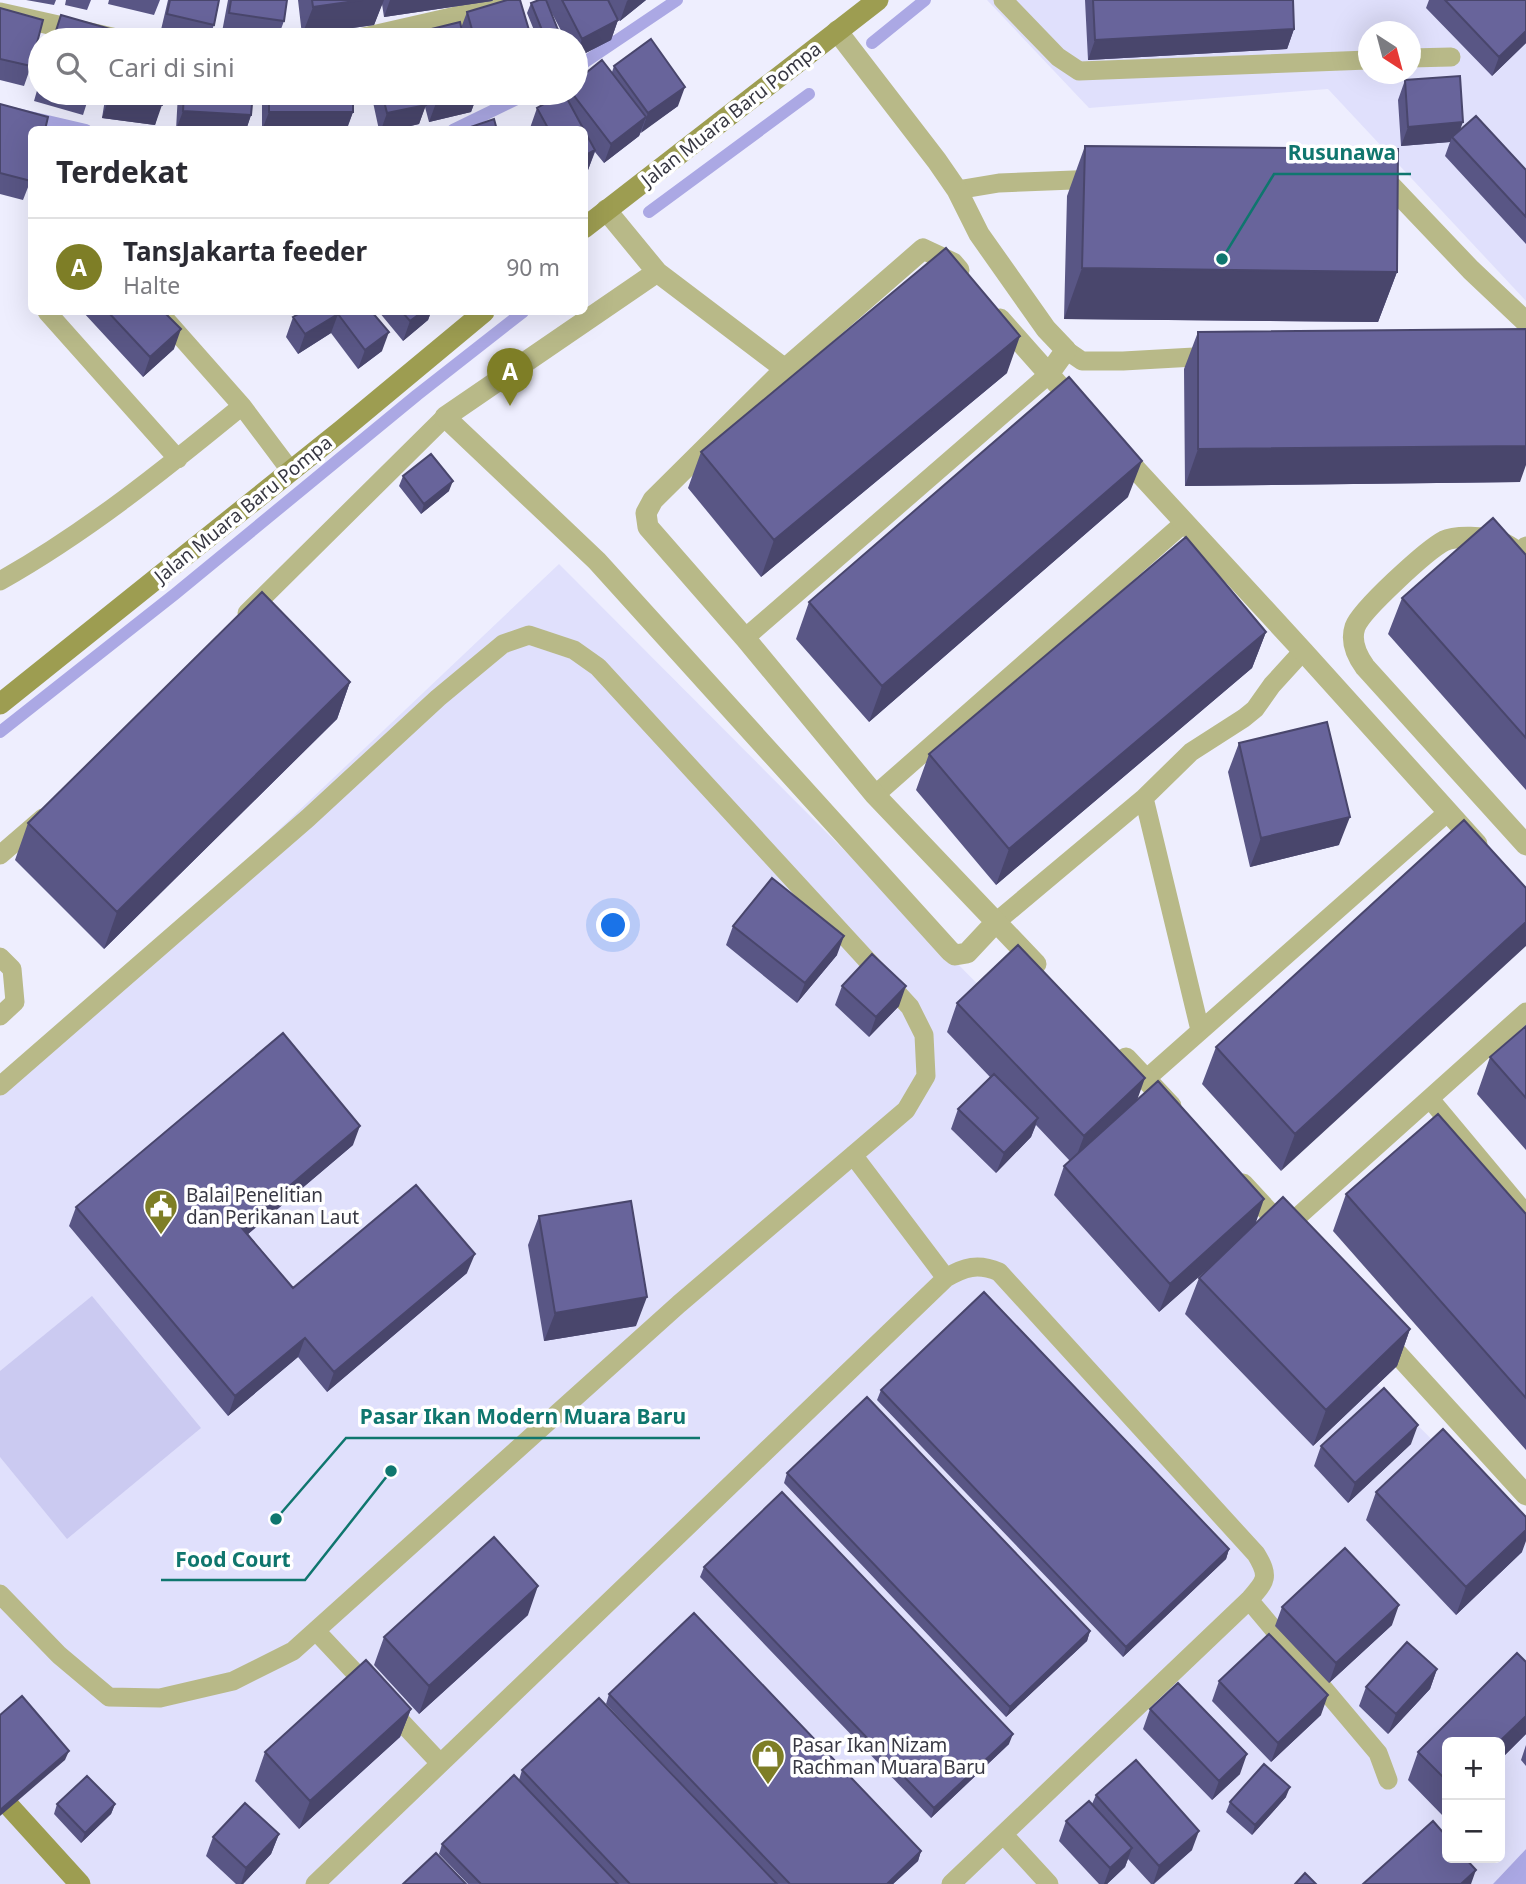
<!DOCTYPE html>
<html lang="id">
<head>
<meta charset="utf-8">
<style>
	body { margin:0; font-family:"Noto Sans",sans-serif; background:#f7f7f7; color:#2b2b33 }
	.controls { position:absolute; right:21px; bottom:21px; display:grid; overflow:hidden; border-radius:10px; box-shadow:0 7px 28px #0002 }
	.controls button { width:63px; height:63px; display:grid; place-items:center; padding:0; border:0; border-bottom:2px solid #e1e1e2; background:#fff; color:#2b2b33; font:35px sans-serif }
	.compass { position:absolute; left:1358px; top:21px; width:63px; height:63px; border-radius:50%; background:#fff; box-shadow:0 7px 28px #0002; rotate:144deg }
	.you { position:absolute; left:614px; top:926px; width:24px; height:24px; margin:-18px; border:5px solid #fff; border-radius:50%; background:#1a73e8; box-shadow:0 0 0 10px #1a73e833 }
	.badge { display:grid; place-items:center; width:46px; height:46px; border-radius:50%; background:#7e7e26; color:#fff; font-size:23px; font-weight:700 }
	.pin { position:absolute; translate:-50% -58px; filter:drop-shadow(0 2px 4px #0008) }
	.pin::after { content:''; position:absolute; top:37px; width:24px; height:21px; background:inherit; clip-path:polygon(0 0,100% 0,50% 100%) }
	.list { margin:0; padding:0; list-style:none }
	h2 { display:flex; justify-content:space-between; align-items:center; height:91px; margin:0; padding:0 28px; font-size:30px }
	h2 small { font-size:23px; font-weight:400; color:#7c7c81 }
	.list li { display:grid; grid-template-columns:46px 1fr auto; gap:21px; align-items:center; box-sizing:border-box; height:98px; padding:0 28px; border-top:2px solid #e1e1e2 }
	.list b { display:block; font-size:26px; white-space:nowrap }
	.list p { margin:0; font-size:23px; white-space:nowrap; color:#7c7c81 }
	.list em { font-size:23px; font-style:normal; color:#7c7c81 }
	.icon { flex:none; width:38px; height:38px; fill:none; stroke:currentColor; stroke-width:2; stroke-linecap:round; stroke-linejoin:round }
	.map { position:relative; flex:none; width:1526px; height:1884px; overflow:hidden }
	.search { position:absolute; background:#fff; box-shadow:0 7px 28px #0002; left:28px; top:28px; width:560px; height:77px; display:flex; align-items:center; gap:18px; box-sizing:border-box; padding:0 24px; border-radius:38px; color:#7c7c81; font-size:26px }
	.panel { position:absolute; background:#fff; box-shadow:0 7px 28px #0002; left:28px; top:126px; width:560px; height:189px; border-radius:10px }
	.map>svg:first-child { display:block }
	.built { fill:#e0e0fc; fill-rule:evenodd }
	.green { fill:#cbcaf1 }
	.water { fill:#aba8e4 }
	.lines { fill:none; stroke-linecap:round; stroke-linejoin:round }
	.stream { stroke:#aba8e4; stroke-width:12 }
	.lane { stroke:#b8b988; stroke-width:19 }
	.street { stroke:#b8b988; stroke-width:21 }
	.secondary { stroke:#9d9d51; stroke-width:21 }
	.wall { fill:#595685 }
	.shaded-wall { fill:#49466c }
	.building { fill:#68649b; stroke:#49466c; stroke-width:2 }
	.labels { text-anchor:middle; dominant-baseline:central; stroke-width:7; stroke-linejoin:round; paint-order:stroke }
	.street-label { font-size:19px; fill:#373742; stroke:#fff }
	.poi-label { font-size:19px; fill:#373742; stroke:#fff; text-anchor:start }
	.leader { fill:none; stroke:#0f766e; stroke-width:2.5 }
	.callout-dot { fill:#0f766e; stroke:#fff; stroke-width:2.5 }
	.callout-label { font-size:21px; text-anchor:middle; font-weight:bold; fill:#0f766e; stroke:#fff; stroke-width:7; stroke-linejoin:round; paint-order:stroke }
</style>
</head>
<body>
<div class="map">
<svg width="1526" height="1884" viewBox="0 0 1526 1884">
	<rect width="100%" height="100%" fill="#eeeefe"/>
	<path class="built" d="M987 0H1526V301L1328 89 1089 108ZM1368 32H1410V74H1368Z
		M559 564 1526 1534V1849L1493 1884H0V1094ZM1447 1742H1500V1858H1447Z"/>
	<path class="green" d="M92 1296 201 1428 67 1539 0 1457V1371Z"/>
	<path class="water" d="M1526 1849V1884H1493Z"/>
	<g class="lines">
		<path class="stream" d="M872 43 925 0
			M576 68 677 0
			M0 110 86 130
			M453 130 529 93
			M649 212 809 94
			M0 732 175 594 417 395 523 312"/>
		<path class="lane" d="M1003 0 1058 57 1079 71 1368 60
			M1410 58 1451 57
			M957 190 999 183 1099 179
			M47 312 178 459
			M159 312 242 406 290 470
			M1066 350 1082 361H1123L1212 356
			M0 581C87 532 165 469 242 406
			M247 613 445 417
			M745 638 1048 375
			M875 795 1185 522
			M1144 798 1200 1030
			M0 855 43 818
			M996 922 1144 798 1191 752 1244 718 1255 709 1272 685 1303 651
			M0 957 12 969 15 1002 0 1016
			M1146 1079 1448 812
			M0 1086 308 818 438 698 503 644 529 635 574 650 598 667 910 1007 924 1035 926 1076 906 1110 679 1304 293 1651 233 1681 160 1698 109 1697 59 1655 0 1594
			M1430 1099 1526 1214
			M853 1155 946 1278
			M1284 1229 1526 1012
			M1249 1600 1378 1753 1388 1780
			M316 1631 440 1763
			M1004 1835 1049 1884
			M315 1884 946 1278C964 1267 978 1263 999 1272L1256 1554C1270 1577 1266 1581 1249 1600L951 1884"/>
		<path class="street" d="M0 13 121 40
			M837 31 937 161 957 190 979 234 1046 329 1066 350 1048 375
			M355 40 491 9 509 0
			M1376 180 1392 187 1471 270 1526 322
			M606 210 657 272 445 417 597 561 950 951 955 955 967 953 996 922
			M959 270 953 263 923 249 785 369 653 500 646 513 648 527 745 638 875 795 1036 964
			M657 272 785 369
			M1000 319 1078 407
			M1119 451 1303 651 1477 844
			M1526 547 1521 554C1514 550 1506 543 1498 541 1485 537 1456 535 1444 541 1427 550 1361 610 1355 627 1350 642 1357 656 1365 667L1526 845
			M1126 1058 1171 1106
			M1243 1184 1287 1232
			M1382 1337 1526 1495"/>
		<path class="secondary" d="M584 228 878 0
			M0 704 342 430 484 312
			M10 1807 80 1884"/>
	</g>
	<path class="wall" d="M26 0H56L54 5Z
		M66 0H91L87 10 65 5Z
		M109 0H160L154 15 108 4Z
		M168 0H219L214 25 208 40H189L160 34Z
		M228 0H287L284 21 277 40 222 32Z
		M298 0H493L492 1 384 17 382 4 374 25 302 35Z
		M539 0H646L620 21 617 18 618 20 611 40 576 58V40H566L546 2 562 40H538L527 13 531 3Z
		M1085 0H1293L1294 29 1287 49 1088 60Z
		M1429 0H1526V43L1492 76 1426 8Z
		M0 8 31 66 24 86 0 80Z
		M467 12 532 40H416L419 32 461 28Z
		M614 66 678 106 641 132 639 136 604 163 595 152 588 170 584 172V130H531L530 128 537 108 565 94V93H576L612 72Z
		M40 80V93H90L83 115 34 101Z
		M1405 80 1461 129 1526 170V244L1445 156 1450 142 1401 146 1398 100Z
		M106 93H164L155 125 102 118Z
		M178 93H253L251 115 246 130H176Z
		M262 93H353V112L347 129 357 130H262Z
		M371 93H478L471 112 429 122 425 107 419 124 394 130H379Z
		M0 104 32 177 23 200 0 194Z
		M1085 146 1397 272 1378 322 1064 319 1067 196Z
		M83 312H164L174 349 143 377Z
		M372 312 382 351 358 369 331 333 298 354 286 337 293 317Z
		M379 312H431L428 320 403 341Z
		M1198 332 1520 482 1185 486 1184 369Z
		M1007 373 761 577 688 488 701 452Z
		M403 476 449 491 421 514 399 486Z
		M1128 497 869 722 796 639 809 602Z
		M1526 555V790L1388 634 1402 598Z
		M1266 632 1252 668 996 885 916 790 929 754Z
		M350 682 337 719 104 949 15 860 28 823Z
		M1239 743 1339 845 1250 867 1228 772Z
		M1464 820 1281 1171 1202 1084 1216 1047Z
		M733 926 837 955 797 1003 726 945Z
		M842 986 899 1006 869 1037 835 1005Z
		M957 1003 1137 1101 1255 1223 1410 1329 1397 1366 1313 1446 1185 1314 1199 1278 1211 1266 1159 1312 1054 1195 1064 1166 1070 1161 1036 1125 1031 1137 996 1173 951 1129 958 1109 990 1077 947 1032Z
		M1526 1026V1150L1477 1094 1490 1057Z
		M353 1145 248 1234 293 1288 467 1273 327 1392 298 1357 228 1416 69 1226 76 1207Z
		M1346 1194 1526 1214V1450L1333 1231Z
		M539 1216 636 1326 544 1341 528 1245Z
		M881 1390 1229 1549 1226 1559 1123 1657 877 1400Z
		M1411 1444 1348 1503 1314 1466 1321 1446Z
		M787 1473 1090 1631 1087 1641 1006 1717 784 1483Z
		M1376 1492 1522 1552 1456 1615 1366 1520Z
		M704 1567 1009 1744 931 1818 700 1577Z
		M1282 1607 1392 1625 1329 1683 1275 1626Z
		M528 1615 419 1714 374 1665 384 1637Z
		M1526 1662V1734L1500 1760V1742H1447V1812L1443 1816 1408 1780 1418 1752Z
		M1437 1669 1430 1689 1388 1734 1359 1706 1366 1687Z
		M1219 1681 1321 1715 1271 1762 1212 1701Z
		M609 1694 921 1851 918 1861 893 1884H777L606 1704Z
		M411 1709 400 1737 299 1829 255 1781 265 1752Z
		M1150 1709 1240 1774 1212 1800 1143 1729Z
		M1526 1745V1766L1521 1760Z
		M522 1770 777 1884H468L439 1854 442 1844 519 1780Z
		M1096 1795 1192 1850 1154 1884H1151L1128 1859 1125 1867 1107 1884H1099L1059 1841 1066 1821 1092 1804Z
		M1286 1797 1252 1835 1226 1812 1230 1802Z
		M57 1804H115L111 1814 81 1843 54 1814Z
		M279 1834 271 1854 243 1884H236L206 1856 213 1837Z"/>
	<path class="shaded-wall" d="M362 0H384L374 25 302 35 313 7Z
		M390 0H493L492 1 384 17Z
		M628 0H646L620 21 627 1Z
		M618 20 611 40 576 58 582 39Z
		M1294 29 1287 49 1088 60 1095 40Z
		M1526 31V43L1492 76 1499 57Z
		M685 87 678 106 641 133 648 113Z
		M478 93 471 112 429 122 436 103Z
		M109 98 162 105 155 125 102 118Z
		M426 105 419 124 394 130H381L387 113Z
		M183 111 251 115 246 130H176Z
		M269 112H353L346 130H262Z
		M646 117 639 136 604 163 611 144Z
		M1463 122 1456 141 1452 137 1450 142 1401 146 1408 127Z
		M595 150 588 170 584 172V156Z
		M1082 268 1397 272 1378 322 1064 319Z
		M422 312H431L428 320 403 341 410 321Z
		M338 314 331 333 298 354 305 334Z
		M181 329 174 349 143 377 150 357Z
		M389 332 382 351 358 369 365 350Z
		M1020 336 1007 373 761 577 774 540Z
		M1526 446V465L1520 482 1185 486 1198 449Z
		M1142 461 1128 497 869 722 882 686Z
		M453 481 449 491 421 514 424 504Z
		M1266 632 1252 668 996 885 1009 849Z
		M350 682 337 719 104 949 117 912Z
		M1350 817 1339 845 1250 867 1261 838Z
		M1526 922V946L1281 1171 1295 1134Z
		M844 936 837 955 797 1003 805 983Z
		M906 986 899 1006 869 1037 876 1017Z
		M1145 1078 1135 1106 1073 1165 1084 1136Z
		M1038 1118 1031 1137 996 1173 1004 1153Z
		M360 1126 353 1145 234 1246 241 1227Z
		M1264 1199 1254 1228 1159 1312 1170 1284Z
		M475 1254 467 1273 327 1392 334 1372Z
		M647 1297 636 1326 544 1341 555 1313Z
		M1410 1329 1397 1366 1313 1446 1326 1410Z
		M305 1338 298 1357 228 1416 235 1396Z
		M1418 1425 1411 1444 1348 1503 1355 1483Z
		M1526 1530V1541L1522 1552 1456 1615 1466 1587Z
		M1229 1549 1226 1559 1123 1657 1126 1647Z
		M538 1586 528 1615 419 1714 429 1686Z
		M1399 1605 1392 1625 1329 1683 1336 1663Z
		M1090 1631 1087 1641 1006 1717 1010 1707Z
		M1437 1669 1430 1689 1388 1734 1396 1714Z
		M1328 1695 1321 1715 1271 1762 1278 1743Z
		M411 1709 400 1737 299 1829 310 1801Z
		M1526 1716V1734L1500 1760V1742Z
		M1013 1734 1009 1744 931 1818 934 1808Z
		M69 1751 65 1760 0 1816V1810Z
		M1247 1754 1240 1774 1212 1800 1219 1781Z
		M1290 1787 1286 1797 1252 1835 1255 1825Z
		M115 1804 111 1814 81 1843 85 1833Z
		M1199 1831 1192 1850 1153 1884 1159 1866Z
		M279 1834 271 1854 243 1884H241L246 1868Z
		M1132 1848 1125 1867 1107 1884H1104L1110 1868Z
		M921 1851 918 1861 893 1884H887Z
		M1476 1870 1471 1884H1461Z"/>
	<path class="building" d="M170 0H219L214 25 167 14Z
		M231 0H287L284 21 229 13Z
		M312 0H362L313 7Z
		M507 0H520L532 40H475L467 12Z
		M539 0H546L562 40H546L531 3Z
		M562 0H608L618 20 582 39Z
		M1093 0H1293L1294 29 1095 40Z
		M1445 0H1526V31L1499 57Z
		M0 8 43 20 31 66 0 59Z
		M61 15 110 29 106 40H53Z
		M460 22 464 40H421L419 32Z
		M119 34 161 40H118Z
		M412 37V40H398Z
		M651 39 685 87 648 113 614 66Z
		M602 60 646 117 611 144 572 93H576V81Z
		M1460 76 1463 122 1408 127 1405 80Z
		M110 93H164L162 105 109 98Z
		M184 93H253L251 115 183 111Z
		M269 93H353V112H269Z
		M382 93H423L426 105 387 113Z
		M433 93H476L436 103Z
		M564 93 584 130H549L537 108Z
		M0 104 48 117 45 130H32V177L31 181 0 173Z
		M1476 116 1526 170V217L1452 137Z
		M494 119 497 130H462Z
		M357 128V130H330Z
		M584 130 595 150 584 156Z
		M1085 146 1398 149 1397 272 1082 268Z
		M946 248 1020 336 774 540 701 452Z
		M108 312H164L181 329 150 357Z
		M302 312H372L389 332 365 350 338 314 305 334 293 317Z
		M402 312H422L410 321Z
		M1526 329V446L1198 449V332Z
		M1069 377 1142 461 882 686 809 602Z
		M431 454 453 481 424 504 403 476Z
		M1493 518 1526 555V738L1402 598Z
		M1186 537 1266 632 1009 849 929 754Z
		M262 592 350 682 117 912 28 823Z
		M1327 722 1350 817 1261 838 1239 743Z
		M1464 820 1526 888V922L1295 1134 1216 1047Z
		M772 878 844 936 805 983 733 926Z
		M1018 945 1145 1078 1084 1136 957 1003Z
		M872 954 906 986 876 1017 842 986Z
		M1526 1026V1098L1490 1057Z
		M283 1033 360 1126 241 1227 293 1288 416 1185 475 1254 334 1372 305 1338 235 1396 76 1207Z
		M994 1074 1038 1118 1004 1153 958 1109Z
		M1158 1081 1264 1199 1170 1284 1064 1166Z
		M1438 1114 1526 1214V1398L1346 1194Z
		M1283 1197 1410 1329 1326 1410 1199 1278Z
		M631 1201 647 1297 555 1313 539 1216Z
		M984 1292 1229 1549 1126 1647 881 1390Z
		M1384 1388 1418 1425 1355 1483 1321 1446Z
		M867 1397 1090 1631 1010 1707 787 1473Z
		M1443 1429 1526 1517V1530L1466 1587 1376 1492Z
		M782 1492 1013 1734 934 1808 704 1567Z
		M494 1537 538 1586 429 1686 384 1637Z
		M1345 1548 1399 1605 1336 1663 1282 1607Z
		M694 1613 921 1851 887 1884H790L609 1694Z
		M1269 1634 1328 1695 1278 1743 1219 1681Z
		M1407 1642 1437 1669 1396 1714 1366 1687Z
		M1517 1653 1526 1662V1716L1499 1742H1447V1781L1418 1752Z
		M366 1660 411 1709 310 1801 265 1752Z
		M1178 1683 1247 1754 1219 1781 1150 1709Z
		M22 1696 69 1751 0 1810V1715Z
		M599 1698 777 1884H630L522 1770Z
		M1136 1760 1199 1831 1159 1866 1096 1795Z
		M1264 1764 1290 1787 1255 1825 1230 1802Z
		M514 1775 618 1884H481L442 1844Z
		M87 1776 115 1804 85 1833 57 1804Z
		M1089 1801 1132 1848 1110 1868 1066 1821Z
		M245 1803 279 1834 246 1868 213 1837Z
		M1433 1821 1447 1837V1858H1465L1476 1870 1461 1884H1363Z
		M436 1853 466 1884H403Z
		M1305 1873 1316 1884H1295Z"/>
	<defs>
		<g id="civic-pin" transform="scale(1.75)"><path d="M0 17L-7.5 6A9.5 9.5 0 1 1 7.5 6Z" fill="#7e7e26" stroke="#fff"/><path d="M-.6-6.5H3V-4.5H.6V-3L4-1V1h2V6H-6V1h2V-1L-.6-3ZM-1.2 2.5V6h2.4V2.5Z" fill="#fff"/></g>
		<g id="shop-pin" transform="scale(1.75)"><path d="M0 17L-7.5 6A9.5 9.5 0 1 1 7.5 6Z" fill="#7e7e26" stroke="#fff"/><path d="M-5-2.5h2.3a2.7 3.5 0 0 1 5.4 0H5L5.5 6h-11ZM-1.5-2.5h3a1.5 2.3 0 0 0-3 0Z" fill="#fff"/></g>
	</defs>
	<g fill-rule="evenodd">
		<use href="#civic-pin" x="161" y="1206"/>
		<use href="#shop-pin" x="768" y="1756"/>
	</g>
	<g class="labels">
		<g class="street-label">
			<text transform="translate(731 114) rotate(-38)">Jalan Muara Baru Pompa</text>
			<text transform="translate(243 509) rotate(-39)">Jalan Muara Baru Pompa</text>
		</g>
		<g class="poi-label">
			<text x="186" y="1195">Balai Penelitian<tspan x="186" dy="22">dan Perikanan Laut</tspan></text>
			<text x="792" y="1745">Pasar Ikan Nizam<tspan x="792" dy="22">Rachman Muara Baru</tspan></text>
		</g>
	</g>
	<path class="leader" d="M1222 259L1274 174H1411M276 1519L346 1438H700M391 1471L305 1580H161"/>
	<g class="callout-dot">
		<circle cx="1222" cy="259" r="7"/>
		<circle cx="276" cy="1519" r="7"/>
		<circle cx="391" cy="1471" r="7"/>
	</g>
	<g class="callout-label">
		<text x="1342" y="160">Rusunawa</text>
		<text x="523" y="1424">Pasar Ikan Modern Muara Baru</text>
		<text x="233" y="1567">Food Court</text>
	</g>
</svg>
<div class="controls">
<button>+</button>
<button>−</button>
</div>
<svg class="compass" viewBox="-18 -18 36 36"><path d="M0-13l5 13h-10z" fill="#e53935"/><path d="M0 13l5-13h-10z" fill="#7c7c81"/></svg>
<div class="you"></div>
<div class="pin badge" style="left:510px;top:406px">A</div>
<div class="search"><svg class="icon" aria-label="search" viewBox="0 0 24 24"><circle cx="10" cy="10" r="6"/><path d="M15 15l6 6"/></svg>Cari di sini</div>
<section class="panel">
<h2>Terdekat<small></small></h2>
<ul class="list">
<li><span class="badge">A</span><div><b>TansJakarta feeder</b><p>Halte</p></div><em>90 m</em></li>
</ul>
</section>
</div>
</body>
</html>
